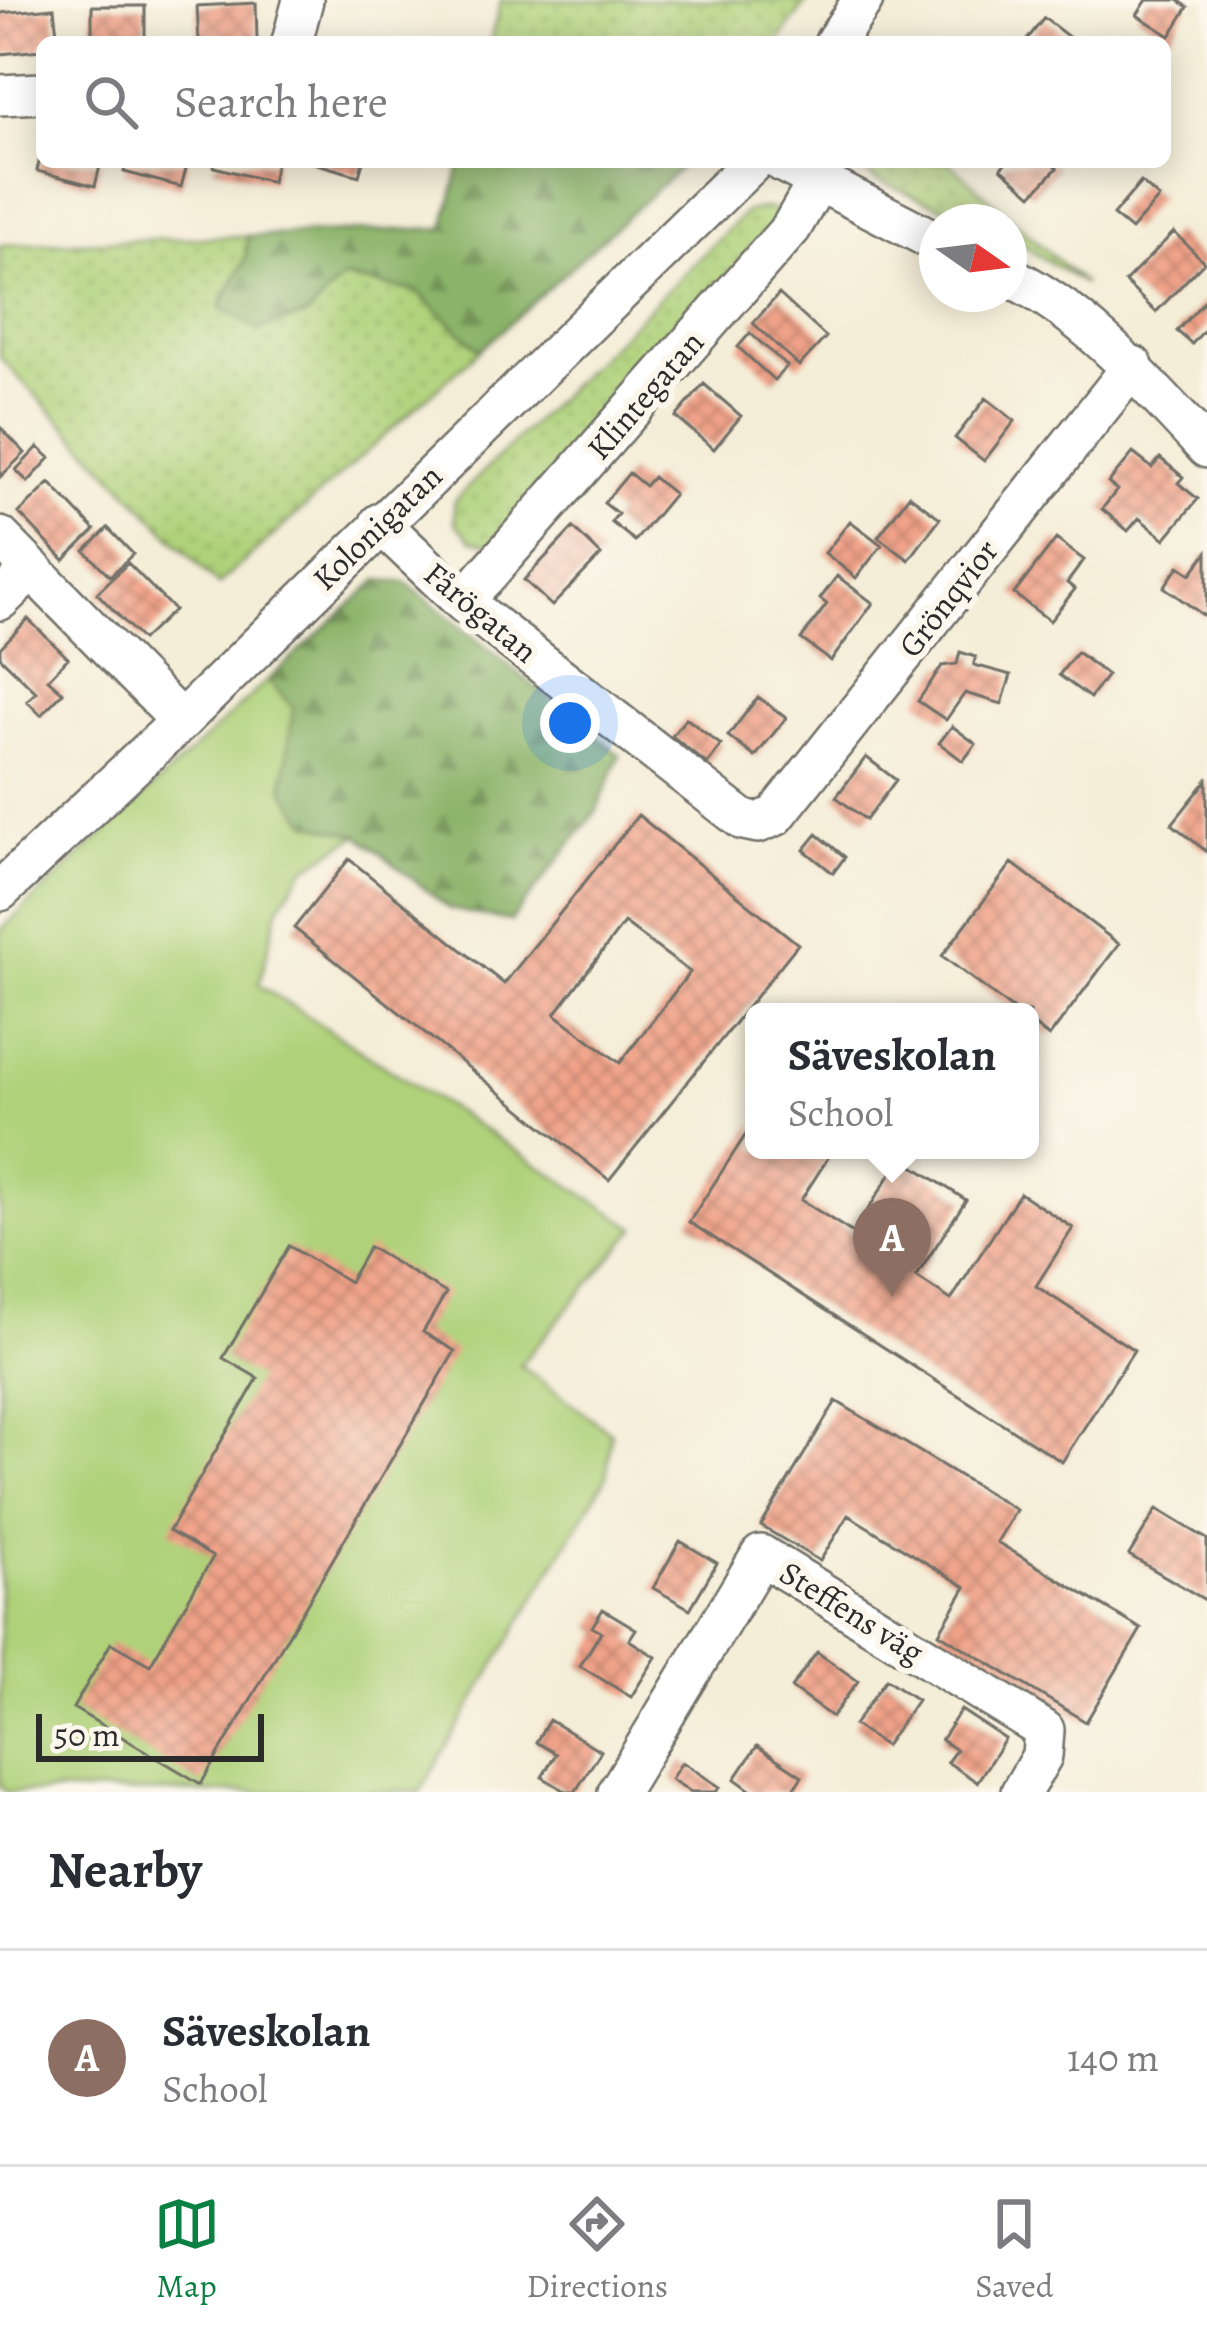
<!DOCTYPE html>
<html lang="en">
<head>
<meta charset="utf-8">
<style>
	body { margin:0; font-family:Alegreya,serif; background:#f7f7f7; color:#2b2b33 }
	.compass { position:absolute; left:919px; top:204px; width:108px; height:108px; border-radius:50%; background:#fff; box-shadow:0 6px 30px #0003; rotate:104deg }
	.scale { position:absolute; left:36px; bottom:30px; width:228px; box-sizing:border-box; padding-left:12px; border:6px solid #2b2b2b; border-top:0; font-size:33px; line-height:42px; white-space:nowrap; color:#2b2b2b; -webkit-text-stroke:9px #fbf7ec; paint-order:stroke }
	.you { position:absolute; left:570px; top:723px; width:42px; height:42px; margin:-30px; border:9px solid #fff; border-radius:50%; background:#1a73e8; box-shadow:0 0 0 18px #1a73e833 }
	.badge { display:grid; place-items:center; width:78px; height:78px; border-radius:50%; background:#0b8043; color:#fff; font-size:39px; font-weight:700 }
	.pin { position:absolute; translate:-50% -99px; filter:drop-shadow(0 3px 6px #0008) }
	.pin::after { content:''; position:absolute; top:63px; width:42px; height:36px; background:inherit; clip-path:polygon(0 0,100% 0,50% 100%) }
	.popup { position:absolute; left:745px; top:1003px; width:294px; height:156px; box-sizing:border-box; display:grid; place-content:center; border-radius:18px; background:#fff; filter:drop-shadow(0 3px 9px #0005); font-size:39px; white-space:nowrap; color:#7c7c81 }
	.popup b { font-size:45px; color:#2b2b33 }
	.popup::after { content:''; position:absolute; left:50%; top:100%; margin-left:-24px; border:24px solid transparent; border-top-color:#fff }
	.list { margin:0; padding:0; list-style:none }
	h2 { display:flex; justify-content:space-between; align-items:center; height:156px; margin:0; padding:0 48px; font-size:51px }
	h2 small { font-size:39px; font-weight:400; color:#7c7c81 }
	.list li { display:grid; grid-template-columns:78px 1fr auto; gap:36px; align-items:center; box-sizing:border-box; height:216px; padding:0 48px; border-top:3px solid #e1e1e2 }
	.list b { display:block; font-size:45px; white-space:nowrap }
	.list p { margin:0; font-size:39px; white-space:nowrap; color:#7c7c81 }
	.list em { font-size:39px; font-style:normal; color:#7c7c81 }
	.icon { flex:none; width:66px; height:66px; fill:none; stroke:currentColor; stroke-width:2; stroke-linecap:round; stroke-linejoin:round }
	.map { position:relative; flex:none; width:1207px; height:1792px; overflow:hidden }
	.search { position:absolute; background:#fff; box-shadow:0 6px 30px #0003; left:36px; right:36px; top:36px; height:132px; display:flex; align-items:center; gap:30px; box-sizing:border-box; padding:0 42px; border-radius:18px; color:#7c7c81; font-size:45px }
	.sheet { height:372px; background:#fff }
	nav { display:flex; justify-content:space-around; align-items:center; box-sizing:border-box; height:168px; border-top:3px solid #e1e1e2; background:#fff; font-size:33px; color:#7c7c81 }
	nav a { display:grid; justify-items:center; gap:6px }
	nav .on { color:#0b8043 }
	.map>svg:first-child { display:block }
	.grass { fill:url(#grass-dots); stroke:#6d7e52; stroke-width:3 }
	.forest { fill:url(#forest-firs); stroke:#5b6f4a; stroke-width:3 }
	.pitch { fill:#afd179; stroke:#6d7e52; stroke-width:3 }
	.building { fill:url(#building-cross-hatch); fill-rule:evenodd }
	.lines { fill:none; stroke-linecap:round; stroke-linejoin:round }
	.minor-casing { stroke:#716f67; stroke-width:44 }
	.minor { stroke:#fff; stroke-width:39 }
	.labels { text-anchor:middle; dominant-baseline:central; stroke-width:12; stroke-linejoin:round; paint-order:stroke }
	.street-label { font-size:33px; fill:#2b2b2b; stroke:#fbf7ec }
</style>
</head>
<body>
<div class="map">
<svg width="1207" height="1792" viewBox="0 0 1207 1792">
	<defs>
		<pattern id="grass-dots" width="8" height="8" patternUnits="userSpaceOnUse" patternTransform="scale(3)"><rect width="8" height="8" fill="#afd179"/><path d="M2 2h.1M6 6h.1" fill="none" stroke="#97b469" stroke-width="1.8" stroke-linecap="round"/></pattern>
		<pattern id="forest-firs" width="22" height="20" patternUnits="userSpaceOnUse" patternTransform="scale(3)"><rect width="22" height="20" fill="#8bb369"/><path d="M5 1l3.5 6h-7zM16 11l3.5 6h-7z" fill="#729257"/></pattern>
		<pattern id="building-cross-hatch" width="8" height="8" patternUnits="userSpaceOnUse" patternTransform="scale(3)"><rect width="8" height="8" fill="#f1a389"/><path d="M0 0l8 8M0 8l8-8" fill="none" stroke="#c38570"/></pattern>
	</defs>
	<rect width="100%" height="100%" fill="#fbf7ec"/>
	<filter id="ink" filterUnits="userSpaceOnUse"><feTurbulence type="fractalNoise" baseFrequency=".00833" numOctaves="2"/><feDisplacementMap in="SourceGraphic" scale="24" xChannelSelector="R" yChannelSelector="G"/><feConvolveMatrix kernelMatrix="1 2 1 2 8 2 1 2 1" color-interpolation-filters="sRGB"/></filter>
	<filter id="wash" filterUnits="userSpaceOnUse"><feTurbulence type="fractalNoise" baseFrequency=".004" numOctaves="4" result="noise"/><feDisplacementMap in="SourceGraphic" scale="48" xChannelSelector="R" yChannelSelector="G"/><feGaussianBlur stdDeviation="2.7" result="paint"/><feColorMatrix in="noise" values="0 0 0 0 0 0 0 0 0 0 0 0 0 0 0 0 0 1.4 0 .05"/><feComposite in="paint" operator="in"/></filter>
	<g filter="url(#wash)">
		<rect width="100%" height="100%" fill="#f4edd7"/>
		<path class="grass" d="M501 0H808L778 42H490Z
			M855 162H949L1084 284 1009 237V222H978L874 179Z
			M765 208 777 210 782 224 491 545 471 540 455 523 454 501 746 212Z
			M248 236 245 259 220 306 308 315 342 278 416 291 480 350 218 585 0 358V245Z"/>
		<path class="forest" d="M461 162H670L681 167 480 350 416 291 343 278 308 315 259 330 220 307 245 260 248 236 444 228Z
			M378 580 405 582 620 755 597 810 511 921 450 909 358 835 308 823 283 789 293 708 268 680Z"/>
		<path class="pitch" d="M268 680 293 708 283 789 308 823 358 835 305 868 279 906 259 985 636 1228 520 1365 611 1433 607 1476 420 1792H6L0 1786V931Z"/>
		<g id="blocks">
			<path class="building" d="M1147 0H1178L1188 7 1170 36 1137 15Z
				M256 3 257 40 199 42 197 6Z
				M92 6H145V42H92Z
				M54 8 58 42H42V50L0 54V13Z
				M1044 18 1070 38 1067 42H1025Z
				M39 162H101L95 186 37 171Z
				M126 162H188L181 187 124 172Z
				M215 162H276L272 182 214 167Z
				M310 162H363L359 176Z
				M1006 162H1051L1057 168 1032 195 1001 168Z
				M1141 182 1159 198 1131 230 1113 215Z
				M1174 232 1204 262 1156 312 1125 282Z
				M779 294 826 337 799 366 753 323Z
				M1205 300 1207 327 1192 344 1177 331Z
				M750 333 787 366 774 380 738 347Z
				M704 384 741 416 714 449 676 417Z
				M986 398 1015 421 984 461 955 438Z
				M0 427 25 453 0 477Z
				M38 447 50 458 28 482 16 470Z
				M1133 453 1152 468 1160 458 1183 477 1178 483 1198 499 1165 539 1139 518 1128 531 1102 509 1117 490 1108 483Z
				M629 473 645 486 653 477 674 494 635 541 611 522 618 514 604 503Z
				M50 483 95 530 64 560 19 513Z
				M909 495 940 518 909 560 878 537Z
				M850 521 882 545 856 578 825 553Z
				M108 528 133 554 110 576 85 551Z
				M573 528 601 555 552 606 524 580Z
				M1056 539 1084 560 1067 583 1075 589 1050 621 1014 594Z
				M1207 552V618L1164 587 1179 566 1191 574Z
				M128 563 174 610 142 640 97 593Z
				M837 576 873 603 831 661 801 639 827 604 820 599Z
				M28 619 68 658 48 679 63 692 41 715 27 701 36 692 0 657V648Z
				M960 652 976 657 974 665 1011 675 1002 704 965 693 946 720 918 701 942 666 957 664Z
				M1077 652 1107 675 1090 698 1059 675Z
				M758 697 786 718 755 757 728 736Z
				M686 718 721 745 707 764 672 736Z
				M952 726 976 744 963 761 939 743Z
				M866 757 896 780 866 820 836 797Z
				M1207 780V852L1172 824Z
				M638 815 798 944 609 1180 294 928 349 859 504 984ZM624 923 690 972 620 1063 555 1014Z
				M817 834 845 857 833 873 804 850Z
				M1012 863 1119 944 1049 1037 1030 1022V1012H1016L942 956Z
				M754 1122V1150H833L801 1200 853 1233 901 1158 966 1200 916 1277 951 1300 1020 1193 1073 1228 1036 1286 1134 1350 1062 1462 689 1222Z
				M289 1246 349 1282 369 1247 446 1293 423 1332 455 1351 201 1784 73 1708 111 1643 150 1665 213 1557 169 1531 258 1378 223 1358Z
				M836 1401 1016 1510 997 1542 1141 1629 1086 1722 939 1633 966 1587 848 1515 820 1561 761 1526Z
				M1157 1509 1207 1539V1601L1129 1555Z
				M680 1541 717 1563 690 1609 653 1588Z
				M603 1609 636 1629 629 1640 656 1657 631 1697 580 1666 601 1632 592 1627Z
				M817 1652 858 1681 832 1717 791 1688Z
				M886 1679 917 1700 885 1746 854 1725Z
				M961 1710 1005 1739 977 1782 947 1762 956 1750 941 1740Z
				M549 1720 601 1751 575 1792H567L542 1777 556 1754 536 1742Z
				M757 1746 802 1776 792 1792H753L735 1779Z
				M682 1762 720 1787 716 1792H691L671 1779Z"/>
		</g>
	</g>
	<g filter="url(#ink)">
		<use href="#blocks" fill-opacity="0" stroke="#716f67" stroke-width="3"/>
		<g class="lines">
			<g class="minor-casing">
				<path id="minor" d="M292 42 303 0
					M835 42 863 0
					M0 95 42 93
					M782 162 937 242
					M1009 276C1090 316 1146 384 1207 448
					M380 523 463 602 743 820 758 823 775 816 1133 366
					M0 537 181 721
					M0 600 32 569
					M463 602 791 228 818 181
					M0 891 181 721 753 162
					M618 1792 761 1555 1044 1730 1042 1756 1021 1792"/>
			</g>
			<use href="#minor" class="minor"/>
		</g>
	</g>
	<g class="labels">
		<g class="street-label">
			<text transform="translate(645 395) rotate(-49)">Klintegatan</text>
			<text transform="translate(377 527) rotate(-44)">Kolonigatan</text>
			<text transform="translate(948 598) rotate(-52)">Grönqvior</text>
			<text transform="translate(481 612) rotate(40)">Fårögatan</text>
			<text transform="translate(852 1612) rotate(32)">Steffens väg</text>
		</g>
	</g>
</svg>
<svg class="compass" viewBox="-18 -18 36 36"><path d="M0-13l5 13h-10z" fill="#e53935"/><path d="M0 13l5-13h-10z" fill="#7c7c81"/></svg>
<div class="scale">50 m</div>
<div class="you"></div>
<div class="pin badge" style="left:892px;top:1297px;background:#8d6e63">A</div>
<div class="popup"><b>Säveskolan</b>School</div>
<div class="search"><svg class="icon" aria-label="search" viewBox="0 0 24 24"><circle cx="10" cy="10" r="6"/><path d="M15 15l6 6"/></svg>Search here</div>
</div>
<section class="sheet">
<h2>Nearby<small></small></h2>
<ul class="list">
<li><span class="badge" style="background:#8d6e63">A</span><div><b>Säveskolan</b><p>School</p></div><em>140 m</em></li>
</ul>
</section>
<nav>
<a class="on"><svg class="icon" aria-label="map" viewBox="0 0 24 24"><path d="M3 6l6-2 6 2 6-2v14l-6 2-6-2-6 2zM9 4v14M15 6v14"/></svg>Map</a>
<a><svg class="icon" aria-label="directions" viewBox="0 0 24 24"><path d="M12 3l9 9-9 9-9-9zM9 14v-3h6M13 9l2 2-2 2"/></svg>Directions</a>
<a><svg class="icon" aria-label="saved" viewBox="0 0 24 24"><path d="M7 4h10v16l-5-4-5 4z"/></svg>Saved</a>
</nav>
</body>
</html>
